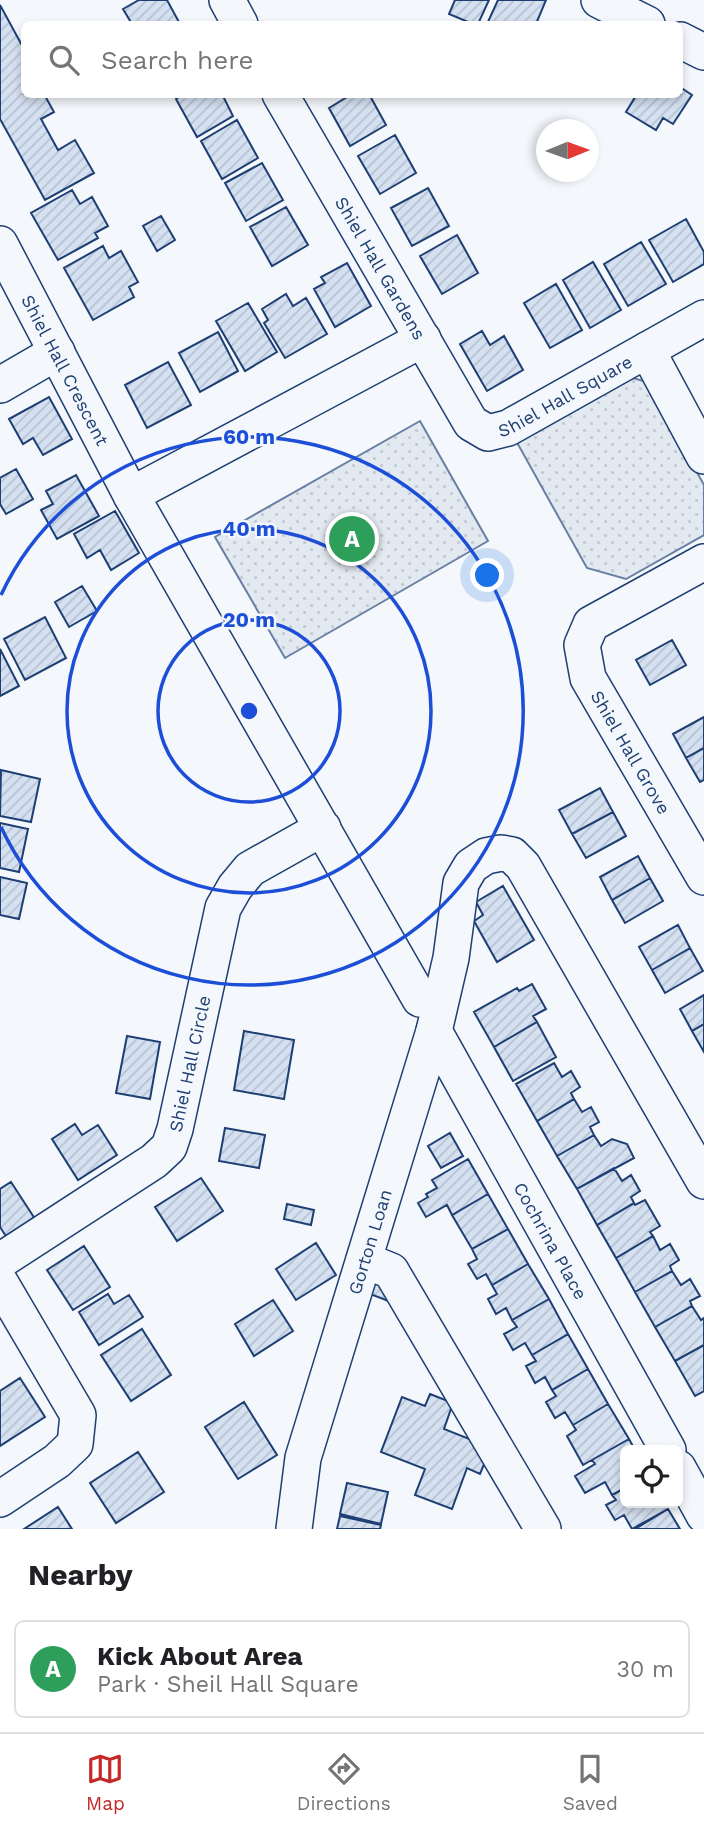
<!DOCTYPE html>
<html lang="en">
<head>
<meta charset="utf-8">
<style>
	body { margin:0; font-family:"Work Sans",sans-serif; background:#f2f2f2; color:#202124 }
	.controls { position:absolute; right:21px; bottom:21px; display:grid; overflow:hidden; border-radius:10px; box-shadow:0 4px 10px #0003 }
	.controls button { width:63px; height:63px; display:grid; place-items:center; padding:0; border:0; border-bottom:2px solid #e0e0e0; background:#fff; color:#202124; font:35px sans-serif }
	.compass { position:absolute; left:536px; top:119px; width:63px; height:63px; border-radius:50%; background:#fff; box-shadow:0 4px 10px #0003; rotate:89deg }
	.you { position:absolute; left:488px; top:576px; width:24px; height:24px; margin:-18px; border:5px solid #fff; border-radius:50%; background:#1a73e8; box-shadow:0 0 0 10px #1a73e833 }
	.badge { display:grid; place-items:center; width:46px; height:46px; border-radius:50%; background:#c62828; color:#fff; font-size:23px; font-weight:700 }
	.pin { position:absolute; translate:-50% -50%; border:4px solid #fff; box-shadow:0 2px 7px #0006 }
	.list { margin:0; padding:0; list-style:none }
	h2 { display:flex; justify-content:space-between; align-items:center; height:91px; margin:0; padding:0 28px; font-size:30px }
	h2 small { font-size:23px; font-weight:400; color:#757577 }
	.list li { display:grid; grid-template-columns:46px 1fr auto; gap:21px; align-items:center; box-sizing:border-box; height:98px; margin:0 14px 14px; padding:0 14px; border:2px solid #e0e0e0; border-radius:10px }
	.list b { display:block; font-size:26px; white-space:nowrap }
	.list p { margin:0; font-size:23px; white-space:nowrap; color:#757577 }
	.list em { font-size:23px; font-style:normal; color:#757577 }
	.icon { flex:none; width:38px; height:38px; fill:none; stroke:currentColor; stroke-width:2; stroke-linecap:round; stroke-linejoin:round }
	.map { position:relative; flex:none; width:704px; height:1529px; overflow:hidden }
	.search { position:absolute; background:#fff; box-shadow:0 4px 10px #0003; left:21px; right:21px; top:21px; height:77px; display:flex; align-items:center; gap:18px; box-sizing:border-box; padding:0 24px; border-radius:10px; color:#757577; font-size:26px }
	.sheet { height:203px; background:#fff }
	nav { display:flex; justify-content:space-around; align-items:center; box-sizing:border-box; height:98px; border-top:2px solid #e0e0e0; background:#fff; font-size:19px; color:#757577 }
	nav a { display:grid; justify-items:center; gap:4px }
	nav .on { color:#c62828 }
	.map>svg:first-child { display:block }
	.grass { fill:url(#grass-dots); stroke:#687fa3; stroke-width:2 }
	.building { fill:url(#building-hatch); stroke:#1d3f73; stroke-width:2 }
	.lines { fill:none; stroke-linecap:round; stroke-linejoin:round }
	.minor-casing { stroke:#1d3f73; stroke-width:38 }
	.minor { stroke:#f4f7fb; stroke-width:35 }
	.ring { fill:none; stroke:#1d4ed8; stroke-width:3.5 }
	.labels { text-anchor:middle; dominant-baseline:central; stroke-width:5; stroke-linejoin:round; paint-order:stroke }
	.street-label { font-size:18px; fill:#1d3f73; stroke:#f4f7fb }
	.centre { fill:#1d4ed8; stroke:#f4f7fb; stroke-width:3.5 }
	.ring-label { font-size:21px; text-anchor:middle; font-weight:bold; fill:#1d4ed8; stroke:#f4f7fb; stroke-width:5; stroke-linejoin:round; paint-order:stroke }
</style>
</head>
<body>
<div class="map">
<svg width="704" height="1529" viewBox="0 0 704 1529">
	<defs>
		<pattern id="grass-dots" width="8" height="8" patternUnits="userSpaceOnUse" patternTransform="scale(1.75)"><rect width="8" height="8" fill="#e3e9f0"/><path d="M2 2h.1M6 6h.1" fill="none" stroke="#c2c9d1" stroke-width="1.8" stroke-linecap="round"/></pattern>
		<pattern id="building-hatch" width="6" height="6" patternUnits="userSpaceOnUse" patternTransform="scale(1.75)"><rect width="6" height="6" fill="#d5e0f0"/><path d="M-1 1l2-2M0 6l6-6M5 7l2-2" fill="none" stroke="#b6c1d1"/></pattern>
	</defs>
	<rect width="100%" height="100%" fill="#f4f7fb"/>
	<path class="grass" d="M626 376 647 382 704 485V535L626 579 587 568 515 439Z
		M420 421 488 541 285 658 215 537Z"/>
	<path class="building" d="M139 0H167L180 24H132L123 9Z
		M455 0H489L478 24H473L449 14Z
		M498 0H546L536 24H487Z
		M0 5 24 49V94H44L54 112 41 119 58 150 75 140 94 173 45 200 0 119Z
		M680 87 692 95 673 124 663 118 656 130 626 112 637 94H680Z
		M183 94H222L233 116 197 137 176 99Z
		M352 94H369L386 125 350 146 329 108Z
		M237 120 258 158 222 179 201 141Z
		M395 135 416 173 380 194 358 156Z
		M262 163 283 200 246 221 225 183Z
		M428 188 449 226 412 246 391 208Z
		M72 190 80 204 92 197 108 226 95 233 98 238 58 260 31 213Z
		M286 207 308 245 272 266 250 227Z
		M161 216 175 240 157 251 143 226Z
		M686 219 704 252V264L673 282 649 240Z
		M457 235 478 273 442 294 420 256Z
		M641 242 666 284 628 306 604 264Z
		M103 246 109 258 121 251 138 282 129 287 134 297 93 320 64 268Z
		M593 262 621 310 590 328 563 280Z
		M347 263 371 306 335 327 314 289 325 283 321 277Z
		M556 284 582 330 550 348 524 303Z
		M286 294 293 306 306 298 327 334 285 358 264 323 268 320 262 309Z
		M248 303 277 352 245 371 216 321Z
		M482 331 490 345 504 336 523 370 487 391 460 344Z
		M218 332 238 371 200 392 179 353Z
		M168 362 191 405 147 428 125 385Z
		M49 397 72 439 43 455 33 438 23 444 9 419Z
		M16 469 33 499 6 514 0 504V478Z
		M76 475 99 516 57 539 41 510 53 504 46 491Z
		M115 511 139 553 111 570 100 550 87 558 74 534Z
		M82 586 97 611 69 627 55 602Z
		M45 617 66 658 25 680 4 639Z
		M672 640 686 665 650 685 636 660Z
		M0 649 19 686 0 696Z
		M704 717V748L686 758 673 734Z
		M704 748V780L700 782 686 758Z
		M1 770 40 779 31 822 0 816Z
		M600 788 613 812 572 834 559 810Z
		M613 812 626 836 586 858 572 834Z
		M0 823 28 829 19 872 0 868Z
		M638 856 650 878 612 900 600 877Z
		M0 877 27 883 19 919 0 915Z
		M650 878 663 901 625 923 612 900Z
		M503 886 534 940 497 962 474 921 483 915 476 902Z
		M678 925 690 948 652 970 639 947Z
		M690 948 703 971 665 993 652 970Z
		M532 984 546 1009 533 1016 537 1022 494 1047 474 1012 517 988 519 991Z
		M704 995V1024L692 1031 680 1009Z
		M537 1022 556 1057 513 1081 494 1047Z
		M704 1024V1052L692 1031Z
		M244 1031 294 1040 284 1099 234 1090Z
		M127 1036 160 1042 150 1099 116 1093Z
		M554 1063 562 1077 571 1071 580 1087 571 1093 574 1099 537 1121 516 1084Z
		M574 1099 582 1112 591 1107 599 1122 590 1127 594 1135 557 1156 537 1121Z
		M75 1124 82 1135 98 1125 117 1155 78 1180 52 1139Z
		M225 1128 265 1135 259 1168 219 1161Z
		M450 1133 463 1156 441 1168 428 1146Z
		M594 1135 601 1146 612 1139 627 1144 634 1158 577 1189 557 1156Z
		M468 1159 488 1194 452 1215 447 1205 426 1217 418 1203 428 1197 426 1194 437 1188 432 1180Z
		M614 1168 622 1181 631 1175 640 1191 631 1197 634 1203 597 1225 577 1189Z
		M201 1178 223 1211 177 1241 155 1207Z
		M11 1182 37 1222 9 1241 0 1227V1189Z
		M488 1194 508 1229 472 1249 452 1215Z
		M645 1200 660 1226 650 1232 653 1236 616 1258 597 1225 634 1203 635 1205Z
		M287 1204 314 1210 311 1225 284 1219Z
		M508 1229 528 1264 492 1285 486 1274 477 1279 468 1264 477 1259 472 1249Z
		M653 1236 660 1250 670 1244 679 1260 670 1266 672 1271 635 1292 616 1258Z
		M316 1243 336 1275 296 1300 276 1269Z
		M84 1246 110 1287 73 1310 47 1270Z
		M528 1264 549 1299 512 1320 506 1308 496 1314 488 1299 497 1294 492 1285Z
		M672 1271 681 1285 690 1279 700 1296 690 1301 692 1306 655 1327 635 1292Z
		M375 1281 396 1289 391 1302 370 1294Z
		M108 1294 114 1304 129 1295 143 1317 99 1345 79 1312Z
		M549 1299 568 1334 532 1355 525 1343 513 1350 504 1334 517 1327 512 1320Z
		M273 1300 293 1331 254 1356 235 1324Z
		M692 1306 701 1320 704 1318V1345L675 1361 655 1327Z
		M142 1329 171 1375 131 1401 101 1355Z
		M568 1334 588 1369 552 1390 545 1377 535 1383 526 1366 536 1361 532 1355Z
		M704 1345V1391L695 1396 675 1361Z
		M588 1369 608 1404 573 1425 565 1412 555 1418 546 1402 556 1396 552 1390Z
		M20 1378 45 1417 0 1446V1391Z
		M430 1394 453 1403 444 1429 477 1442 487 1457 480 1474 467 1468 452 1509 415 1495 425 1469 381 1452 402 1397 425 1406Z
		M244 1402 277 1455 238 1479 205 1427Z
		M608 1404 629 1439 583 1465 567 1436 576 1430 573 1425Z
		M629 1439 635 1450H625V1488L612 1495 605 1482 585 1493 575 1476 595 1464 592 1460Z
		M138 1452 164 1492 116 1523 90 1483Z
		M347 1483 388 1492 381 1524 340 1514Z
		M625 1488V1503H665L668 1509 632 1529 624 1515 615 1520 606 1505 616 1500 612 1495Z
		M58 1507 72 1529H24Z
		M668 1509 680 1529H635Z
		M340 1516 381 1525 380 1529H337Z"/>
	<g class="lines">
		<g class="minor-casing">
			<g id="minor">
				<path d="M227 0 240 24"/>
				<path d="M599 0 647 24"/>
				<path d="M680 40 704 52"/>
				<path id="s1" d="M280 94 471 423 488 433 508 428 647 350 704 456"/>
				<path id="s2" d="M0 244 131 495 420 999"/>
				<path d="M647 350 704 318"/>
				<path d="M0 385 57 352"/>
				<path d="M131 495 423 339"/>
				<path id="s3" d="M704 562 591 624 582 645 588 678 704 877"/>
				<path id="s4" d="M434 1031 668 1450"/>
				<path d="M364 1260 391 1271 543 1529"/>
				<path id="s5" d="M0 1261 154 1161 169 1147 175 1129 223 908 235 887 250 869 323 828"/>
				<path d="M0 1282 78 1415 75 1444 57 1461 0 1499"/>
				<path d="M678 1468 704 1515"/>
				<path id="s6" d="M294 1529 303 1458 434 1031 451 958 461 883 471 866 486 856 501 853 512 855 523 866 704 1181"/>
			</g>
		</g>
		<use href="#minor" class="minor"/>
	</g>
	<g class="ring">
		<circle cx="249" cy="711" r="91"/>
		<circle cx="249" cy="711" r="182"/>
		<path d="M1 595A274 274 0 1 1 1 827"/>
	</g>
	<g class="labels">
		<g class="street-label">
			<text stroke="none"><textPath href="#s1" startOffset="201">Shiel Hall Gardens</textPath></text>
			<text stroke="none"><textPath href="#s2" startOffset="142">Shiel Hall Crescent</textPath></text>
			<text stroke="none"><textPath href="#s1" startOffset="486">Shiel Hall Square</textPath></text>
			<text stroke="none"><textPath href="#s3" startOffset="271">Shiel Hall Grove</textPath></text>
			<text stroke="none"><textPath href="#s5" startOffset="290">Shiel Hall Circle</textPath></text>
			<text stroke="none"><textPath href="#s4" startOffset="240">Cochrina Place</textPath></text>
			<text stroke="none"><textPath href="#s6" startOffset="298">Gorton Loan</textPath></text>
		</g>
	</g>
	<circle cx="249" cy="711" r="10" class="centre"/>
	<g class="ring-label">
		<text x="249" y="444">60 m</text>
		<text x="249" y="536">40 m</text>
		<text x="249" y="627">20 m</text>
	</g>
</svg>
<div class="controls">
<button><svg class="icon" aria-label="locate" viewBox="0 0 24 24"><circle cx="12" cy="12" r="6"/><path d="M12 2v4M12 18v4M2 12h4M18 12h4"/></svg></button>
</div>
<svg class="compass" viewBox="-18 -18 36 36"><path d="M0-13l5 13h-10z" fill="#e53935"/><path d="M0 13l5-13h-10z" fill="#757577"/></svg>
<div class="you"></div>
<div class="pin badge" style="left:352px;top:539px;background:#2e9e5b">A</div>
<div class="search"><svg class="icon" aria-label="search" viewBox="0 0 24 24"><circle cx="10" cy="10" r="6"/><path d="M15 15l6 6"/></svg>Search here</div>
</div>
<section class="sheet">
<h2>Nearby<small></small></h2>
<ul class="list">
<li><span class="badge" style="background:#2e9e5b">A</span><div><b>Kick About Area</b><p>Park · Sheil Hall Square</p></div><em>30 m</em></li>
</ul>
</section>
<nav>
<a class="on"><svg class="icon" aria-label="map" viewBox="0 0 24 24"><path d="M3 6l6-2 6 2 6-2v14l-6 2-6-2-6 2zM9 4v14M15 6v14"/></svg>Map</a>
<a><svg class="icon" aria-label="directions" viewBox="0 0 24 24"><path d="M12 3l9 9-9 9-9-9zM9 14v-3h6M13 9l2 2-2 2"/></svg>Directions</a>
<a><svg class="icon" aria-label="saved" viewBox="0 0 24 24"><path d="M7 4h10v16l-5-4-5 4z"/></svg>Saved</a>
</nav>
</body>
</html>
